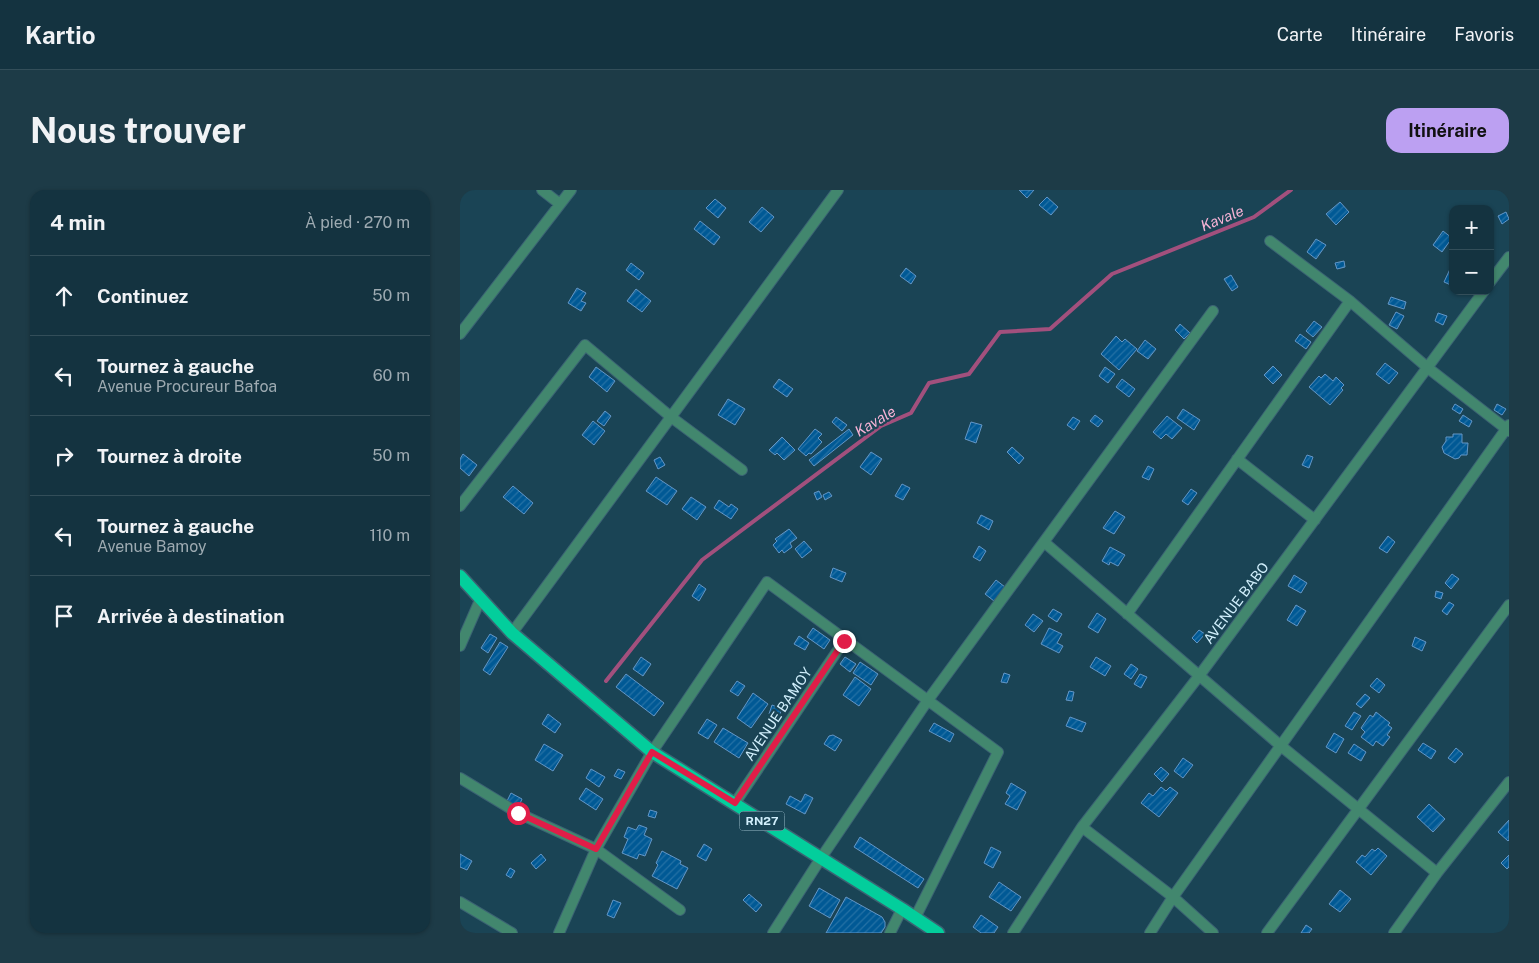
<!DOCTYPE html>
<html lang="fr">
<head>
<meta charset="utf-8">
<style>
	body { margin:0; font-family:"Public Sans",sans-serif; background:#1d3b47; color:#f1f3f6 }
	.controls { position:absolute; right:15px; top:15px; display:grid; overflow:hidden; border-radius:10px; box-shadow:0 1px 4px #0004 }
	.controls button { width:45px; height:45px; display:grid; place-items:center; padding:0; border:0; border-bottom:1px solid #334e59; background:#143340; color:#f1f3f6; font:25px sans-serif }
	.stop { position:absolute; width:15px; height:15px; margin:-11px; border:4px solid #e11d48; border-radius:50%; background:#fff }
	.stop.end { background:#e11d48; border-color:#fff; box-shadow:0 1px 5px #0008 }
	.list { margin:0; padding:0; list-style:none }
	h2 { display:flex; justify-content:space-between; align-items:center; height:65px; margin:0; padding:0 20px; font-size:21px }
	h2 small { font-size:16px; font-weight:400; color:#9daab1 }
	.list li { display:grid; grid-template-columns:32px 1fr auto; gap:15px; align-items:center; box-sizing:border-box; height:80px; padding:0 20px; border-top:1px solid #334e59 }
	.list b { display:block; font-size:19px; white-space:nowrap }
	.list p { margin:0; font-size:16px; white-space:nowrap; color:#9daab1 }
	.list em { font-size:16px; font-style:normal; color:#9daab1 }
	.icon { flex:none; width:28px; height:28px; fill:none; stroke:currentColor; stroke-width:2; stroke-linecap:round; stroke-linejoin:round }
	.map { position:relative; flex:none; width:1049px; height:743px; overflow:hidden; border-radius:15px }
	header { display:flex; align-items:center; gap:30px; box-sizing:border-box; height:70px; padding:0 25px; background:#143340; border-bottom:1px solid #334e59 }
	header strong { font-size:24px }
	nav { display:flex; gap:28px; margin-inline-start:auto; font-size:18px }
	.intro { display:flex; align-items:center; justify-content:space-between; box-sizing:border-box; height:120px; padding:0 30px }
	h1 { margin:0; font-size:35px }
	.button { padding:12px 22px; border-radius:15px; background:#bca0f2; color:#111; font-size:18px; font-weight:700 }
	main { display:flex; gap:30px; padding:0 30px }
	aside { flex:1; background:#143340; border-radius:15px; box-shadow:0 1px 4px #0004 }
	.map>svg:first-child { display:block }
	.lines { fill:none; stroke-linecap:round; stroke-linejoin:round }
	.stream { stroke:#a2507d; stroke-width:4 }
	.building { fill:url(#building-hatch); stroke:#6396c6 }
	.minor-casing { stroke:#3b6373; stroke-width:12 }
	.tertiary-casing { stroke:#3b6373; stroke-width:12 }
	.primary-casing { stroke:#3b6373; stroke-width:15 }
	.minor { stroke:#42876e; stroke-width:10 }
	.tertiary { stroke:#42876e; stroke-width:10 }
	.primary { stroke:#03ce9c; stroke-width:12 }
	.route { stroke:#e11d48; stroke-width:6 }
	.labels { text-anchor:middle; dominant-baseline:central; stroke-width:4.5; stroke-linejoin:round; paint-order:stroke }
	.shield { fill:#1a4455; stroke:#9abcca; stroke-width:1 }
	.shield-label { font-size:12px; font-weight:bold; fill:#d1effc }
	.street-label { font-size:14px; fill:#d1effc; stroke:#1a4455 }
	.water-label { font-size:15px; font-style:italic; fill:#f8b3d6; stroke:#1a4455 }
</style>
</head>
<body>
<header>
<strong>Kartio</strong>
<nav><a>Carte</a><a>Itinéraire</a><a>Favoris</a></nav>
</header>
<div class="intro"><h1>Nous trouver</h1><a class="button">Itinéraire</a></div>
<main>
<aside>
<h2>4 min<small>À pied · 270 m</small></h2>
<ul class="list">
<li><svg class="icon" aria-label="ahead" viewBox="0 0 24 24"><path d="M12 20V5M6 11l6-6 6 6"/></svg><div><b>Continuez</b></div><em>50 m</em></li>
<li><svg class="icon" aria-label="left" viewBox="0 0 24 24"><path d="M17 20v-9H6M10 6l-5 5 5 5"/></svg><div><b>Tournez à gauche</b><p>Avenue Procureur Bafoa</p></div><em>60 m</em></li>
<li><svg class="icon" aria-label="right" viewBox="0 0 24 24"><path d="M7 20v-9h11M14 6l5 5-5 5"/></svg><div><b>Tournez à droite</b></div><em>50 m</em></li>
<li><svg class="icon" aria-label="left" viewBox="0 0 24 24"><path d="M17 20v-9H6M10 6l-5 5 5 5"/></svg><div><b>Tournez à gauche</b><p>Avenue Bamoy</p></div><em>110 m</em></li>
<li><svg class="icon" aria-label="arrive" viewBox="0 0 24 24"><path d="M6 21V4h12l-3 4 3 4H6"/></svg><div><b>Arrivée à destination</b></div></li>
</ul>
</aside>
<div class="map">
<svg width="1049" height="743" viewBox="0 0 1049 743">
	<defs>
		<pattern id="building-hatch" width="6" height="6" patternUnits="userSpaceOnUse" patternTransform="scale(1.25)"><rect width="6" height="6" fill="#005995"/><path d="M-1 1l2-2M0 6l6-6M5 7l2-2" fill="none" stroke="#2471a5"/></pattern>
	</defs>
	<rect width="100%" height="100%" fill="#1a4455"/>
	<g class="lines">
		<path class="stream" d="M146 491 242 370 421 236 451 223 469 193 509 184 540 142 590 139 652 84 794 27 831 0"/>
	</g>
	<path class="building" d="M559 0H574L567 8Z
		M587 7 598 17 591 25 579 15Z
		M255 9 266 18 258 28 246 18Z
		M880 12 889 22 876 35 866 24Z
		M302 17 314 27 301 42 289 32Z
		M1046 22 1049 29 1042 34 1038 26Z
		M240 31 260 47 254 55 234 39Z
		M983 41 992 48 982 62 973 55Z
		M856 49 866 55 856 69 847 62Z
		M884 71 885 77 877 79 875 73Z
		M171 73 184 83 179 90 166 80Z
		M446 78 456 86 451 94 440 86Z
		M990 79 993 80V96L984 92Z
		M771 85 778 97 772 101 764 89Z
		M117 98 126 103 121 111 126 113 121 121 108 113Z
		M176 99 191 111 182 122 167 111Z
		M931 107 946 112 944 119 928 114Z
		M936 122 944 126 937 139 929 135Z
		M978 123 987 126 983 135 975 131Z
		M854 131 862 137 853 147 846 141Z
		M720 134 730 143 724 149 715 140Z
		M840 144 851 152 846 159 835 151Z
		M656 146 662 152 665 149 677 159 659 180 641 164Z
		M685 150 696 159 688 169 677 161Z
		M925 173 938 183 929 194 916 184Z
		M813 176 822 185 813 194 804 185Z
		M136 177 155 191 147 202 129 187Z
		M645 177 655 184 648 193 639 186Z
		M865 184 873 191 876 187 884 195 881 198 883 200 870 215 849 197 859 186 861 188Z
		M319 189 333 199 327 207 313 197Z
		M662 189 675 199 669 207 656 197Z
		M268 209 285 219 275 235 258 225Z
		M995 214 1003 219 1000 224 992 219Z
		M1037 214 1046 219 1042 225 1034 220Z
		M723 219 740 230 734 240 717 228Z
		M145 221 151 226 144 236 137 231Z
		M635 225 643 231 638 237 630 231Z
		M1003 225 1012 231 1009 237 999 231Z
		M707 226 722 238 712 249 706 244 701 249 693 242Z
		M376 227 387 235 382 241 372 232Z
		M613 227 620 231 614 240 607 235Z
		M133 231 145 241 134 255 122 245Z
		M511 232 522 235 516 253 505 249Z
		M355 239 362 244 358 248 362 252 351 264 349 263 346 266 338 259Z
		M389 239 393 245 354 276 349 270Z
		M993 244H1002V253H1008L1007 265H1001L999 268 995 269 984 263 982 257 986 251V247H993Z
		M322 247 335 260 324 270 317 263 315 265 309 260Z
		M552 257 564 268 559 274 547 262Z
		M411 262 422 269 411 285 400 277Z
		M3 264 17 275 9 286 0 278V269Z
		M847 265 853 267 849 278 842 275Z
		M200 267 205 275 198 279 194 270Z
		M688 276 694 279 689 290 682 287Z
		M196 287 217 301 207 315 186 301Z
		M442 294 450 298 443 310 435 306Z
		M53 296 73 313 64 324 43 307Z
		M731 299 737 303 728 315 722 311Z
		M359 301 362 307 357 310 354 303Z
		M369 302 372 306 365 310 363 305Z
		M231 307 246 317 237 330 222 319Z
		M259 310 269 317 271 314 278 319 271 329 254 318Z
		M655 321 665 327 654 344 643 338Z
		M521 325 533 331 529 340 517 333Z
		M329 339 337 348 330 353 332 357 324 363 322 360 319 363 313 355 317 351 315 349Z
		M928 346 935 352 927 363 919 358Z
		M344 351 352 360 342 368 335 359Z
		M519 356 526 361 520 371 513 367Z
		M650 357 665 365 658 376 650 372 649 375 642 371Z
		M373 378 386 383 382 392 370 387Z
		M992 384 999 389 991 399 985 393Z
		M834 385 847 393 841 403 828 396Z
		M536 390 545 397 534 411 525 404Z
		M239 394 246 399 239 411 232 406Z
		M976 401 983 403 981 409 975 407Z
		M989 412 994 415 987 425 982 421Z
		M836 415 846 421 837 436 827 430Z
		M593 419 602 424 597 432 588 426Z
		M637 423 646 429 638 443 628 437Z
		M573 424 583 431 574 442 565 435Z
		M353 438 370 450 364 459 347 447Z
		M589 438 602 444 597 453 603 456 599 463 581 454Z
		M739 440 745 444 737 453 732 448Z
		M30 444 37 448 28 463 21 458Z
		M339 446 349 453 345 460 334 454Z
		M955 447 966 452 962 461 952 456Z
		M40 452 48 457 30 485 23 480Z
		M181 467 191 474 183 486 173 479Z
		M385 467 396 474 390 482 380 474Z
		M636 467 651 476 645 486 630 477Z
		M400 472 418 484 411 495 393 483Z
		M671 474 678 479 671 489 664 484Z
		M544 483 550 485 547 493 541 492Z
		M166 484 204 513 194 526 156 497Z
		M680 484 687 487 681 498 674 494Z
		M395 487 411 499 399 516 383 505Z
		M917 488 925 495 919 503 910 496Z
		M277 491 285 496 278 506 270 501Z
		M609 501 614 502 612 511 606 510Z
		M293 503 308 514 291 538 277 528Z
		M905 504 910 508 901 518 896 514Z
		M312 515 322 519 318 528 309 524Z
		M894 522 901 526 892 540 885 536Z
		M916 522 930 533 928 535 932 538 927 545 930 547 923 556 916 551 913 556 901 547 905 542 901 538 910 525 913 527Z
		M88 524 101 534 95 543 82 534Z
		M610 527 626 533 622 542 606 536Z
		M247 529 257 535 248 549 238 543Z
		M474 533 494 544 490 552 469 541Z
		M263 538 288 553 279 568 254 552Z
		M874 543 884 549 876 563 866 557Z
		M373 545 382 550 375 561 364 554 369 546Z
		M963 553 976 561 971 569 958 560Z
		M84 554 103 565 93 581 75 570Z
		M894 554 906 562 901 571 888 563Z
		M996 558 1003 564 995 573 988 568Z
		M723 568 733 575 723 588 714 581Z
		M701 577 709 584 702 592 694 584Z
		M131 579 145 587 139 597 126 588Z
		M158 579 165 582 161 589 154 586Z
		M551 593 566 602 557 620 545 614 550 606 546 603Z
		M701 597 706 601 710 597 718 603 699 627 681 613 689 603 693 606Z
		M126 598 143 609 136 620 119 609Z
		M51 603 62 609 55 625 43 619Z
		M345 604 353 608 345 624 326 614 330 606 341 612Z
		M969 614 985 629 973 642 957 627Z
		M190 620 197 622 195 628 188 626Z
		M1049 630V650L1048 651 1038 642Z
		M179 635 187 638 184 645 192 649 185 666 179 664 177 669 162 663 168 649 164 647 168 637 176 640Z
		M400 647 464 689 458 698 394 657Z
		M244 654 252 659 246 671 237 666Z
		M531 657 541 662 533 678 524 673Z
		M918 658 927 666 911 685 896 672 902 665 905 667 912 659 915 661Z
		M202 661 221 671 220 674 228 678 217 699 192 686 198 675 196 673Z
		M0 664 12 671 7 680 0 677Z
		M81 664 86 670 76 679 71 673Z
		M1049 665V677L1047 679 1041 673Z
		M50 678 55 681 51 688 46 685Z
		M539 692 561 707 551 721 529 707Z
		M359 698 380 710 370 728 349 716Z
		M880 700 891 709 880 722 869 714Z
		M289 704 302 715 296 722 283 710Z
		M386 707 422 727 425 732V737L421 743H366Z
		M153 710 161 713 154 728 147 725Z
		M521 725 538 737 534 743H521L513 737Z
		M846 735 852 739 849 743H841Z"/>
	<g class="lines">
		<g class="minor-casing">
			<path id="minor" d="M82 0 100 14
				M810 51 890 111 968 178 1049 241
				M1030 92 1049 67
				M0 144 111 0
				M777 269 855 330
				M0 316 125 155 211 227 282 280
				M584 352 821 556 977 683
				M667 424 890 111
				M52 443 378 0
				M0 588 58 623 136 659 220 720
				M275 613 384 451
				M622 637 713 707 753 743
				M0 712 52 743
				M99 743 136 659 192 562 307 392 538 562 455 728
				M313 743 361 668 468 510 753 121
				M430 743 442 719
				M553 743 622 637 739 486 1024 101
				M690 743 713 707 1049 235
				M807 743 1049 415
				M934 743 977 683 1049 592"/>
		</g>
		<g class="tertiary-casing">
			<path id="tertiary" d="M0 456 21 408"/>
		</g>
		<g class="primary-casing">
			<path id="primary" d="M0 386 52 443 192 562 442 719 478 743"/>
		</g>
		<use href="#minor" class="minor"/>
		<use href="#tertiary" class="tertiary"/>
		<use href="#primary" class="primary"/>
	</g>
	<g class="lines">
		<path class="route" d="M58 623 136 659 192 562 275 613 384 451"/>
	</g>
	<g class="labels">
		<rect class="shield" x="279.5" y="621.5" width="45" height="19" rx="4"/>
		<g class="shield-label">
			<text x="302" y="631">RN27</text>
		</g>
		<g class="street-label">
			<text transform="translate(776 413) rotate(-53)">AVENUE BABO</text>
			<text transform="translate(318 524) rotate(-56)">AVENUE BAMOY</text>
		</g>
		<g class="water-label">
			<text transform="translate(762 28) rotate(-22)">Kavale</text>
			<text transform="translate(415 231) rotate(-31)">Kavale</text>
		</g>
	</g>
</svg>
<div class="controls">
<button>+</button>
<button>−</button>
</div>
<div class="stop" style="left:58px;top:623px"></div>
<div class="stop end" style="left:384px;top:451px"></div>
</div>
</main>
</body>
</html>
